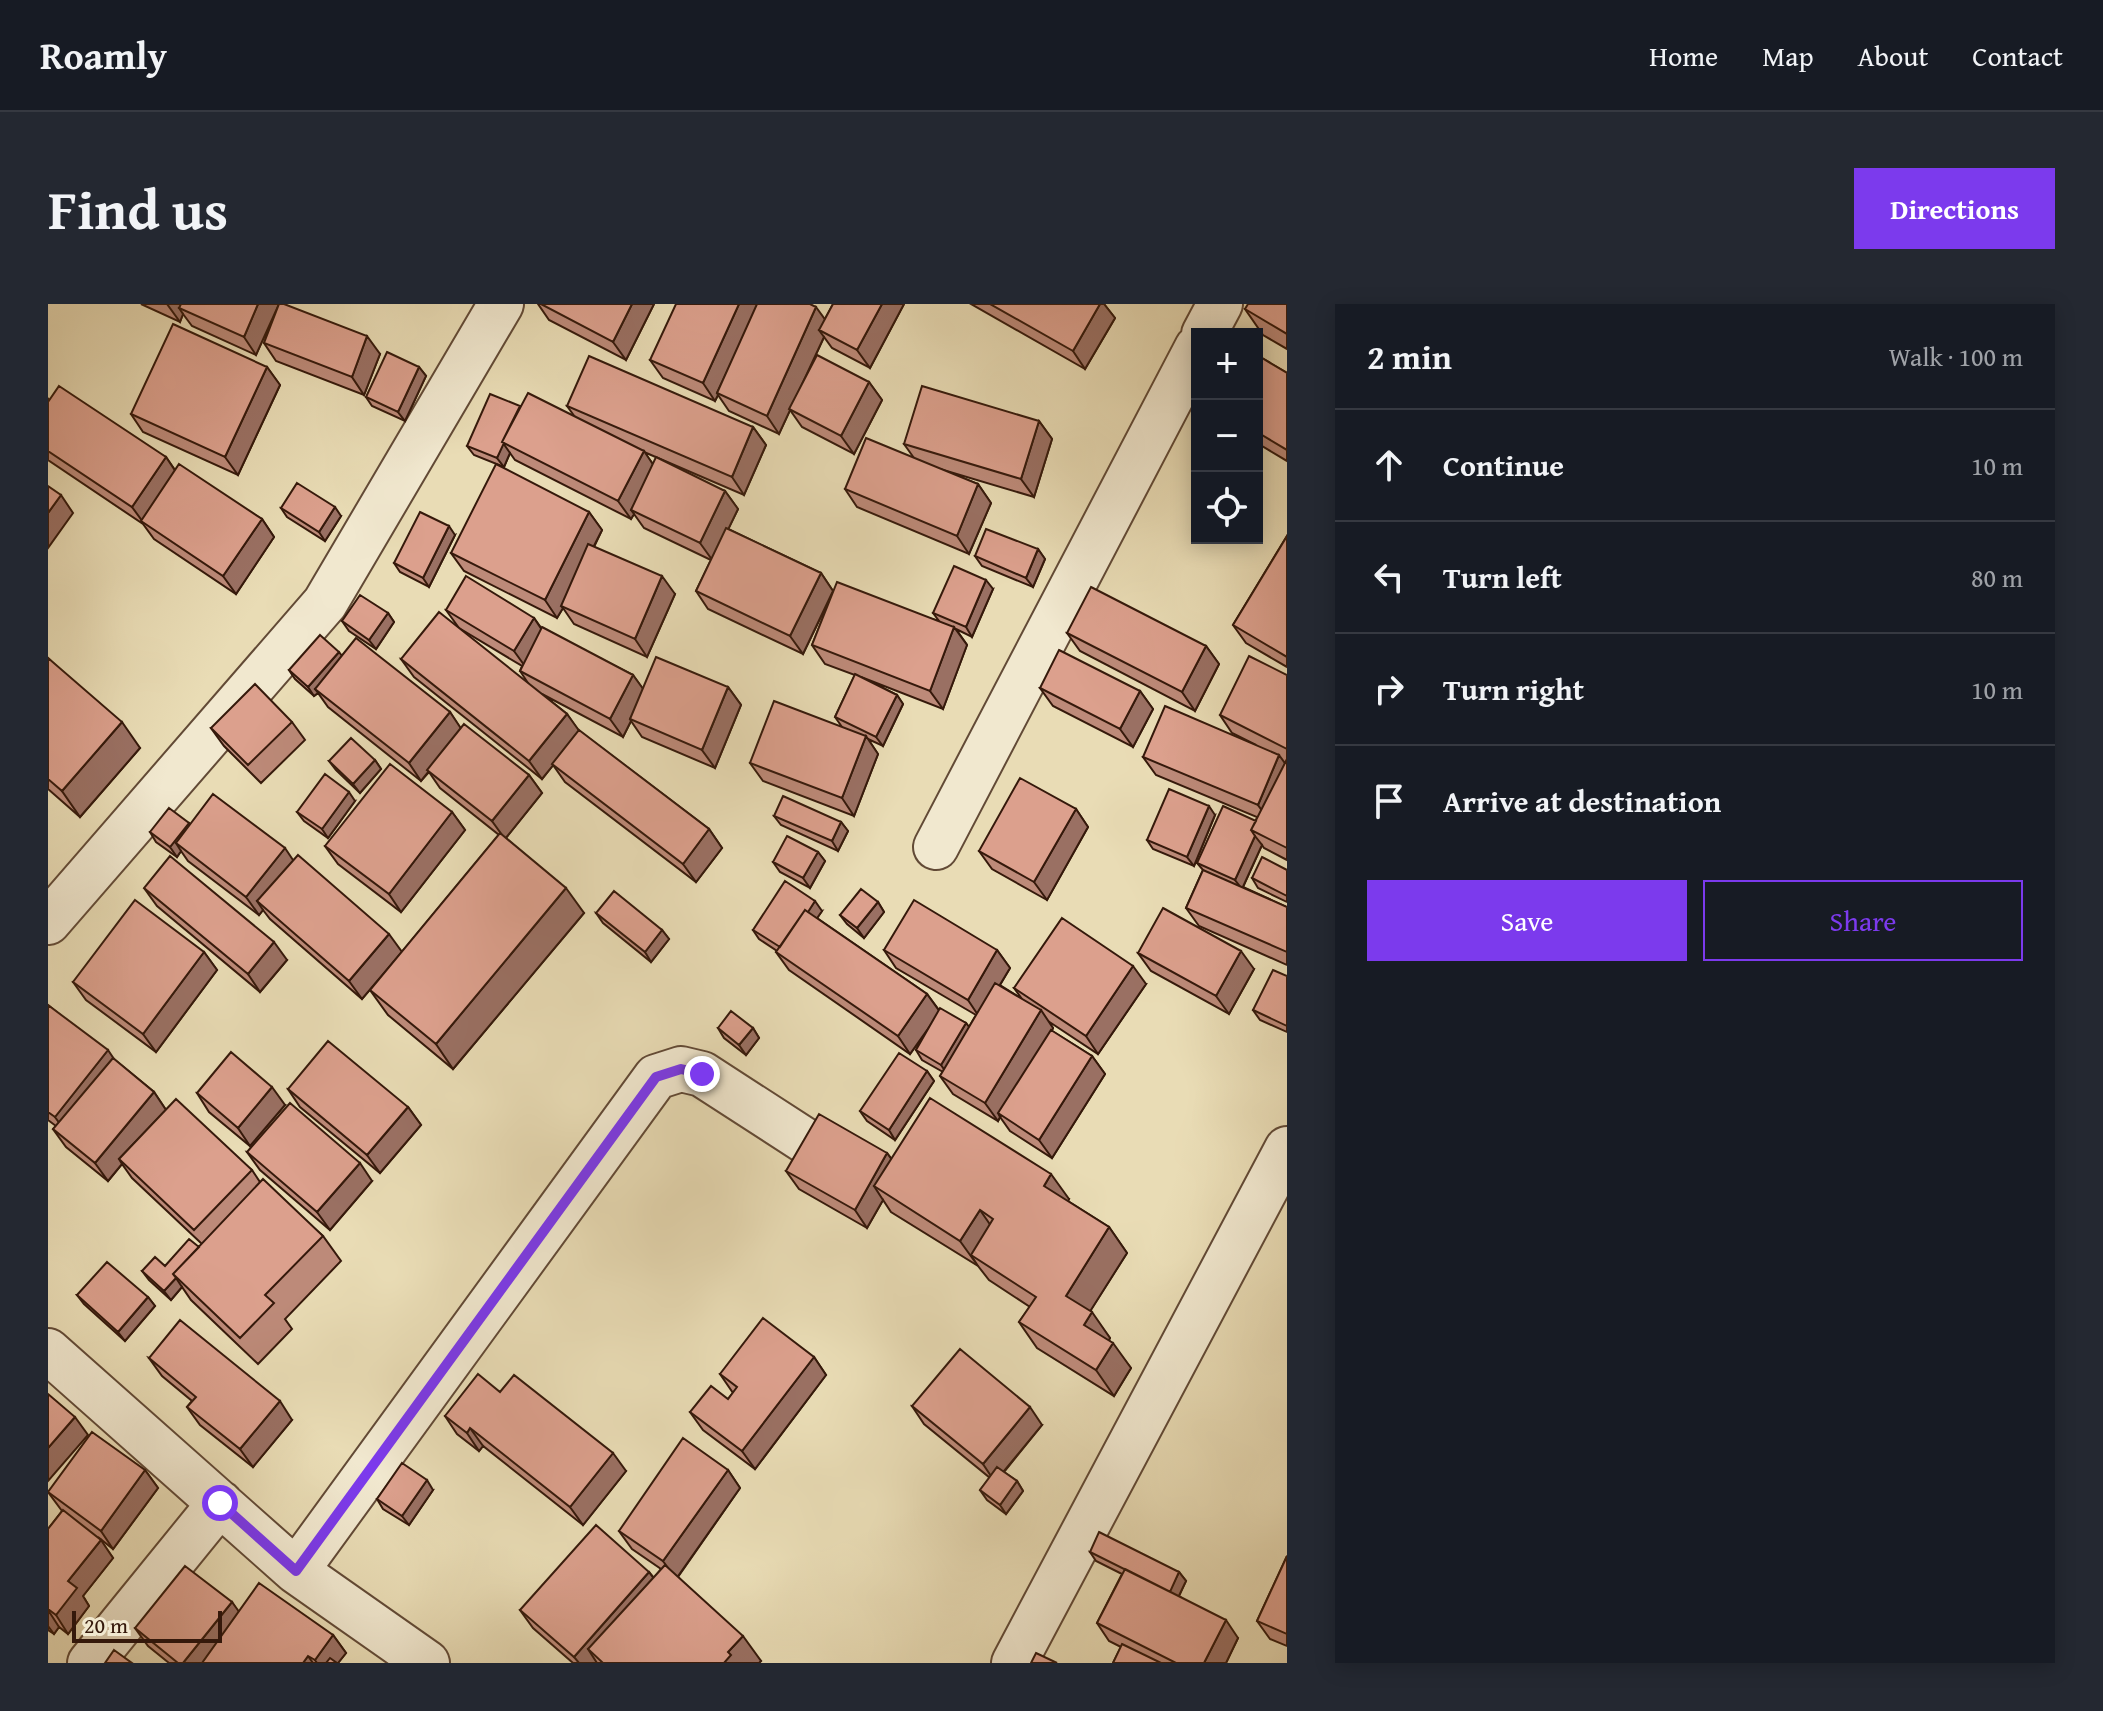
<!DOCTYPE html>
<html lang="en">
<head>
<meta charset="utf-8">
<style>
	body { margin:0; font-family:"Gentium Book Plus",serif; background:#242831; color:#f1f3f6 }
	.controls { position:absolute; right:24px; top:24px; display:grid; overflow:hidden; border-radius:0px; box-shadow:0 4px 20px #0003 }
	.controls button { width:72px; height:72px; display:grid; place-items:center; padding:0; border:0; border-bottom:2px solid #363941; background:#171b24; color:#f1f3f6; font:40px sans-serif }
	.scale { position:absolute; left:24px; bottom:20px; width:150px; box-sizing:border-box; padding-left:8px; border:4px solid #35190b; border-top:0; font-size:22px; line-height:28px; white-space:nowrap; color:#35190b; -webkit-text-stroke:6px #f1e8cf; paint-order:stroke }
	.stop { position:absolute; width:24px; height:24px; margin:-18px; border:6px solid #7c3aed; border-radius:50%; background:#fff }
	.stop.end { background:#7c3aed; border-color:#fff; box-shadow:0 2px 8px #0008 }
	.list { margin:0; padding:0; list-style:none }
	h2 { display:flex; justify-content:space-between; align-items:center; height:104px; margin:0; padding:0 32px; font-size:34px }
	h2 small { font-size:26px; font-weight:400; color:#9ea1a6 }
	.list li { display:grid; grid-template-columns:52px 1fr auto; gap:24px; align-items:center; box-sizing:border-box; height:112px; padding:0 32px; border-top:2px solid #363941 }
	.list b { display:block; font-size:30px; white-space:nowrap }
	.list em { font-size:26px; font-style:normal; color:#9ea1a6 }
	.actions { display:flex; gap:16px; padding:24px 32px }
	.actions a { flex:1; padding:18px 0; border:2px solid #7c3aed; border-radius:0px; text-align:center; font-size:28px; color:#7c3aed }
	.actions .main { background:#7c3aed; color:#fff }
	.icon { flex:none; width:44px; height:44px; fill:none; stroke:currentColor; stroke-width:2; stroke-linecap:round; stroke-linejoin:round }
	.map { position:relative; flex:none; width:1239px; height:1359px; overflow:hidden; border-radius:0px }
	header { display:flex; align-items:center; gap:48px; box-sizing:border-box; height:112px; padding:0 40px; background:#171b24; border-bottom:2px solid #363941 }
	header strong { font-size:38px }
	nav { display:flex; gap:44px; margin-inline-start:auto; font-size:28px }
	.intro { display:flex; align-items:center; justify-content:space-between; box-sizing:border-box; height:192px; padding:0 48px }
	h1 { margin:0; font-size:56px }
	.button { padding:20px 36px; border-radius:0px; background:#7c3aed; color:#fff; font-size:28px; font-weight:700 }
	main { display:flex; gap:48px; padding:0 48px }
	aside { flex:1; background:#171b24; border-radius:0px; box-shadow:0 4px 20px #0003 }
	.map>svg:first-child { display:block }
	.lines { fill:none; stroke-linecap:round; stroke-linejoin:round }
	.minor-casing { stroke:#624a36; stroke-width:48 }
	.minor { stroke:#f1e8cf; stroke-width:44 }
	.wall { fill:#bd8a79; stroke:#35190b; stroke-width:2 }
	.shaded-wall { fill:#9a7063; stroke:#35190b; stroke-width:2 }
	.building { fill:#dca08d; stroke:#35190b; stroke-width:2 }
	.route { stroke:#7c3aed; stroke-width:10 }
</style>
</head>
<body>
<header>
<strong>Roamly</strong>
<nav><a>Home</a><a>Map</a><a>About</a><a>Contact</a></nav>
</header>
<div class="intro"><h1>Find us</h1><a class="button">Directions</a></div>
<main>
<div class="map">
<svg width="1239" height="1359" viewBox="0 0 1239 1359">
	<rect width="100%" height="100%" fill="#e9dcb5"/>
	<filter id="stains"><feTurbulence type="fractalNoise" baseFrequency=".0025" numOctaves="4"/><feColorMatrix values="0 0 0 0 .2 0 0 0 0 .09 0 0 0 0 .02 0 0 0 .5 -.17"/></filter>
	<radialGradient id="worn" r=".72"><stop offset=".6" stop-color="#630" stop-opacity="0"/><stop offset="1" stop-color="#630" stop-opacity=".3"/></radialGradient>
	<g class="lines">
		<g class="minor-casing">
			<path id="minor" d="M1156 30 1172 0
				M888 543 1149 44
				M0 618 277 299 453 0
				M0 1047 248 1267 379 1359
				M248 1267 608 773 633 765 654 770 756 836
				M42 1359 172 1199
				M966 1359 1239 845"/>
		</g>
		<use href="#minor" class="minor"/>
	</g>
	<path class="wall" d="M93 0H236L332 50 316 91 228 57 216 39 227 8 208 51 144 22 135 10 132 18Z
		M490 0H606L578 56 501 16Z
		M785 0H856L822 64 784 44 776 33 750 89 821 78 834 96 806 150 754 123 742 106 731 130 681 107 670 91 667 97 615 74 602 56 777 15Z
		M923 0H1056L1067 14 1037 65Z
		M1239 0V45L1215 31 1197 5Z
		M1209 51 1239 69V157L1209 139Z
		M219 63 232 81 190 171 95 128 83 110Z
		M371 63 378 72 357 117 324 102 318 93Z
		M0 94 1 96 118 153 127 166 214 215 226 233 188 290 106 235 95 220 0 156Z
		M519 102 705 123 718 141 696 191 596 148 605 160 677 187 690 205 680 225 773 269 785 287 891 317 885 309 945 285 924 333 908 325 919 341 895 405 813 373 849 391 855 400 835 442 820 435 830 450 806 512 715 477 702 459 794 423 787 413 807 371 777 360 764 341 785 288 755 350 660 305 648 287 663 256 596 224 586 210 583 215 467 156 462 149 456 163 426 151 419 142 472 103 527 113Z
		M991 117 1004 135 986 193 892 165 930 180 943 199 921 250 809 203 797 185 866 154 856 140Z
		M233 204 293 212 277 237 239 213Z
		M541 208 554 226 546 243 627 290 599 353 526 320 515 304 509 314 416 267 403 249Z
		M407 231 381 283 352 268 346 259Z
		M1239 232V363L1198 339 1185 321Z
		M990 245 997 255 985 283 934 262 927 252Z
		M398 306 486 314 494 325 585 371 595 385 680 383 693 401 667 464 594 433 583 417 575 433 494 390 519 410 530 426 661 525 674 544 648 578 517 478 505 461 494 475 366 373 353 355 480 379 472 367 474 362 411 324Z
		M340 309 346 318 328 345 301 327 294 317Z
		M1019 329 1158 342 1171 360 1147 407 1032 347Z
		M294 352 402 408 412 424 481 471 494 489 458 534 536 609 405 765 340 711 322 686 346 657 314 695 222 615 215 606 211 611 140 557 133 547 129 553 108 538 102 528 142 520 245 556 354 648 451 531 392 484 381 468 373 477 280 403 270 389 266 392 247 375 241 366Z
		M0 354 92 444 32 513 0 485Z
		M1239 371V556L1216 544 1214 541 1195 583 1239 603V661L1151 622 1138 604 1155 566 1149 559 1208 517 1209 513 1108 471 1095 453 1206 440 1184 429 1172 411Z
		M992 384 1092 387 1105 405 1085 443 1005 402Z
		M244 418 257 436 213 479 176 442 163 424Z
		M327 456 333 465 312 489 288 466 281 457Z
		M307 497 280 534 256 517 249 508Z
		M1028 505 1040 523 999 596 944 565 931 547Z
		M404 508 417 526 353 608 290 560 277 542Z
		M1167 511 1146 562 1105 545 1099 536Z
		M726 512 793 518 800 527 790 547 733 521Z
		M770 548 777 557 762 584 732 568 725 558Z
		M1239 566V598L1210 584 1204 574Z
		M96 584 239 656 212 688 109 602Z
		M830 598 836 608 816 634 799 620 792 611Z
		M774 607 769 614 879 690 891 706 918 719 921 723 928 711 848 664 836 646H949L962 664 952 681 974 695 966 684 1098 680 1050 750 1000 717 1005 724 1004 727 1044 752 1057 770 1004 854 962 827 952 813 950 817 905 790 892 772 895 768 874 756 868 746 881 724 862 750 741 666 728 648 729 647 711 635 705 626Z
		M548 609 614 626 621 635 603 658 555 619Z
		M156 648 169 666 108 748 38 696 25 678Z
		M1090 649 1206 665 1181 710 1103 667Z
		M1239 672V728L1212 716 1205 706Z
		M0 701 106 788 118 806 204 866 212 878 275 932 293 957 237 1015 244 1025 210 1060 143 996 134 983 123 996 101 976 94 967 117 962 151 943 154 940 84 874 74 860 60 877 18 843 5 825 8 822 0 816Z
		M670 724H705L711 734 698 751 676 734Z
		M879 767 886 777 847 836 819 817 812 807Z
		M240 785 360 803 373 821 332 869 252 803Z
		M149 789 237 801 202 842 161 808Z
		M199 848 324 877 282 926 212 866Z
		M839 849 843 854 1021 895 1020 897 1061 923 1079 949 1042 1007 1062 1034 1061 1036 1083 1064 1066 1092 989 1044 971 1018 982 1003 941 976 930 962 843 908 835 896 819 924 751 885 738 867Z
		M29 991 100 993 107 1002 77 1037 36 1000Z
		M766 1053 778 1071 707 1165 655 1126 642 1108 680 1095 685 1089 672 1070Z
		M101 1054 244 1116 205 1163 152 1121 139 1103 144 1097 114 1072Z
		M452 1088 578 1167 535 1221 435 1142 431 1147 409 1130 397 1112Z
		M864 1102 994 1121 956 1168 969 1177 975 1187 958 1210 939 1196 932 1186 942 1174 876 1120Z
		M97 1166 110 1184 65 1245 50 1233 65 1254 35 1292 41 1302 20 1330 11 1323 6 1330 0 1326V1225L14 1207 0 1188Z
		M680 1166 692 1184 630 1273 713 1357 711 1359H525L485 1324 472 1306 601 1268 606 1274 613 1265 584 1245 571 1227Z
		M385 1186 361 1221 335 1205 329 1195Z
		M1042 1248 1131 1268 1138 1277 1131 1292 1190 1334 1178 1359H1065L1073 1343 1061 1337 1049 1319 1074 1270 1048 1257Z
		M1239 1252V1342L1222 1335 1209 1317Z
		M184 1298 190 1308 285 1331 298 1349 290 1359H121L100 1342 87 1324Z"/>
	<path class="shaded-wall" d="M119 0H140L131 4 135 10 132 18Z
		M210 0H231L208 51 196 33Z
		M584 0H606L578 56 565 38Z
		M691 0H711L669 89 670 91 667 97 655 79Z
		M834 0H856L822 64 809 46Z
		M1052 0H1056L1067 14 1037 65 1025 47Z
		M768 3 781 21 771 26 776 33 731 130 719 112Z
		M319 32 332 50 316 91 304 73Z
		M219 63 232 81 190 171 177 153Z
		M371 63 378 72 357 117 350 108Z
		M821 78 834 96 806 150 793 132Z
		M991 117 1004 135 986 193 973 175Z
		M705 123 718 141 696 191 684 173Z
		M455 139 462 149 456 163 449 154Z
		M596 147 608 165 583 206 586 210 583 215 570 197Z
		M118 153 130 171 95 218 84 203Z
		M930 180 943 199 921 250 909 232Z
		M677 187 690 205 665 257 652 239Z
		M13 191 25 209 0 244V209Z
		M287 203 293 212 277 237 271 228Z
		M541 208 554 226 515 303 513 302 515 304 509 314 497 296Z
		M214 215 226 233 188 290 175 272Z
		M401 222 407 231 381 283 375 274Z
		M990 245 997 255 985 283 978 274Z
		M773 269 785 287 755 350 742 332Z
		M614 272 627 290 599 353 587 335Z
		M938 276 945 285 924 333 918 323Z
		M340 309 346 318 328 345 321 336Z
		M486 314 498 332 479 365 466 347Z
		M906 323 919 341 895 405 882 387Z
		M1158 342 1171 360 1147 407 1134 388Z
		M291 348 298 357 267 385 270 389 266 392 260 383Z
		M585 371 598 389 582 415 583 417 575 433 562 415Z
		M680 383 693 401 667 464 654 446Z
		M1092 387 1105 405 1085 443 1072 425Z
		M849 391 855 400 835 442 828 433Z
		M402 408 414 426 373 477 361 459Z
		M519 410 532 428 494 475 481 457Z
		M74 418 92 444 32 513 14 487Z
		M818 432 830 450 806 512 794 494Z
		M1231 451 1239 462 1223 519 1210 501Z
		M327 456 333 465 312 489 305 480Z
		M481 471 494 489 457 535 444 517Z
		M301 488 307 497 280 534 274 525Z
		M1161 502 1167 511 1146 562 1139 553Z
		M1028 505 1040 523 999 596 986 578Z
		M404 508 417 526 353 608 341 590Z
		M793 518 800 527 790 547 784 537Z
		M141 519 148 528 128 539 133 547 129 553 122 543Z
		M661 525 674 544 648 578 635 560Z
		M1207 532 1214 541 1194 585 1187 576Z
		M237 544 249 562 209 597 215 606 211 611 198 593Z
		M770 548 777 557 762 584 755 574Z
		M518 584 536 609 405 765 388 740Z
		M767 597 774 607 741 655 734 645Z
		M830 598 836 608 816 634 809 624Z
		M614 626 621 635 603 658 597 648Z
		M341 630 354 648 314 695 301 677Z
		M226 638 239 656 212 688 200 670Z
		M949 646 962 664 932 714 920 696Z
		M1193 647 1206 665 1181 710 1168 692Z
		M156 648 169 666 108 748 95 730Z
		M1085 662 1098 680 1050 750 1038 732Z
		M879 690 892 708 862 750 850 732Z
		M993 706 1005 724 953 812 950 809 952 813 950 817 937 799Z
		M918 719 925 728 900 771 893 761Z
		M705 724 711 734 698 751 691 741Z
		M60 746 72 764 20 831 7 813Z
		M1044 752 1057 770 1004 854 991 836Z
		M879 767 886 777 847 836 841 826Z
		M224 783 237 801 202 842 190 824Z
		M106 788 118 806 71 855 74 860 60 877 47 859Z
		M360 803 373 821 332 869 319 851Z
		M839 849 852 867 826 882 835 896 819 924 807 906Z
		M312 859 324 877 282 926 269 908Z
		M1003 870 1021 895 1014 908 996 882Z
		M932 906 950 932 923 951 930 962 912 937Z
		M1061 923 1079 949 1036 1017 1018 992Z
		M128 974 134 983 123 996 116 987Z
		M100 993 107 1002 77 1037 70 1028Z
		M1044 1008 1062 1034 1054 1046 1036 1021Z
		M1065 1039 1083 1064 1066 1092 1048 1066Z
		M766 1053 778 1071 707 1165 694 1147Z
		M232 1097 244 1116 205 1163 192 1145Z
		M982 1103 994 1121 947 1178 935 1160Z
		M27 1113 40 1131 0 1177V1144Z
		M422 1124 435 1142 431 1147 419 1129Z
		M565 1149 578 1167 535 1221 522 1203Z
		M97 1166 110 1184 65 1245 53 1227Z
		M680 1166 692 1184 628 1275 615 1257Z
		M379 1176 385 1186 361 1221 354 1212Z
		M969 1177 975 1187 958 1210 952 1201Z
		M53 1236 65 1254 35 1292 41 1302 20 1330 8 1311 20 1277Z
		M601 1268 614 1286 540 1345 549 1359H531L526 1353Z
		M1131 1268 1138 1277 1128 1298 1121 1288Z
		M184 1298 197 1316 162 1359H135Z
		M0 1306 11 1323 6 1330 0 1322Z
		M1178 1316 1190 1334 1178 1359H1156Z
		M285 1331 298 1349 290 1359H269L267 1356Z
		M695 1332 713 1357 711 1359H676L680 1348Z
		M260 1352 265 1359H255Z"/>
	<path class="building" d="M133 0H210L196 33 131 4Z
		M231 0H236L319 32 304 73 216 39Z
		M493 0H584L565 38Z
		M628 0H691L655 79 602 56Z
		M709 0H762L768 3 719 112 669 89Z
		M785 0H834L809 46 771 26Z
		M942 0H1052L1025 47Z
		M1200 0H1239V30L1197 5Z
		M125 20 219 63 177 153 83 110Z
		M339 48 371 63 350 108 318 93Z
		M769 51 821 78 793 132 741 105Z
		M1209 51 1239 69V146L1209 128Z
		M541 52 705 123 684 173 519 102Z
		M11 82 118 153 84 203 0 147V98Z
		M874 82 991 117 973 175 856 140Z
		M480 89 596 147 570 197 454 138Z
		M442 90 472 102 454 138 456 139 449 154 419 142Z
		M818 134 930 180 909 232 797 185Z
		M608 153 677 187 652 239 583 206Z
		M131 160 214 215 175 272 93 217Z
		M448 160 541 208 497 296 403 249Z
		M249 179 287 203 271 228 233 204Z
		M0 182 13 191 0 209Z
		M372 208 401 222 375 274 346 259Z
		M678 224 773 269 742 332 648 287Z
		M938 225 990 245 978 274 927 252Z
		M1239 232V353L1185 321Z
		M540 240 614 272 587 335 513 302Z
		M906 262 938 276 918 323 885 309Z
		M418 272 486 314 466 347 398 306Z
		M789 278 906 323 882 387 764 341Z
		M1043 283 1158 342 1134 388 1019 329Z
		M312 291 340 309 321 336 294 317Z
		M391 308 519 410 481 457 353 355Z
		M494 323 585 371 562 415 472 367Z
		M272 331 291 348 260 383 241 366Z
		M308 334 402 408 361 459 267 385Z
		M1011 346 1092 387 1072 425 992 384Z
		M1201 352 1239 371V445L1172 411Z
		M608 353 680 383 654 446 582 415Z
		M0 354 74 418 14 487 0 475Z
		M807 370 849 391 828 433 787 413Z
		M207 380 244 418 200 461 163 424Z
		M726 397 818 432 794 494 702 459Z
		M1117 402 1231 451 1210 501 1095 453Z
		M416 420 481 471 444 517 379 466Z
		M531 426 661 525 635 560 504 460Z
		M303 434 327 456 305 480 281 457Z
		M1239 455V544L1203 526Z
		M342 460 404 508 341 590 277 542Z
		M277 470 301 488 274 525 249 508Z
		M972 474 1028 505 986 578 931 547Z
		M1121 485 1161 502 1139 553 1099 536Z
		M165 490 237 544 198 593 128 539Z
		M735 492 793 518 784 537 726 512Z
		M1175 502 1208 517 1203 526 1207 532 1187 576 1149 559Z
		M121 504 141 519 122 543 102 528Z
		M452 529 518 584 388 740 322 686Z
		M739 532 770 548 755 574 725 558Z
		M250 551 341 630 301 677 209 597Z
		M122 552 226 638 200 670 96 584Z
		M1214 553 1239 566V592L1204 574Z
		M1155 566 1239 603V648L1138 604Z
		M737 577 767 597 760 608 757 606 732 643 705 626Z
		M813 585 830 598 809 624 792 611Z
		M566 587 614 626 597 648 548 609Z
		M87 596 156 648 95 730 25 678Z
		M866 596 949 646 920 696 836 646Z
		M1115 604 1193 647 1168 692 1090 649Z
		M757 606 879 690 850 732 728 648Z
		M1014 614 1085 662 1038 732 966 684Z
		M1225 666 1239 672V722L1205 706Z
		M947 679 993 706 937 799 892 772Z
		M0 701 60 746 7 813 0 808Z
		M892 704 918 719 893 761 868 746Z
		M683 707 705 724 691 741 670 724Z
		M1003 726 1044 752 991 836 950 809Z
		M280 737 360 803 319 851 240 785Z
		M183 748 224 783 190 824 149 789Z
		M851 749 879 767 841 826 812 807Z
		M65 754 106 788 47 859 5 825Z
		M882 794 1003 870 996 882 1061 923 1018 992 1044 1008 1036 1021 1065 1039 1048 1066 971 1018 988 993 923 951 945 915 932 906 912 937 826 882Z
		M128 795 204 866 146 926 71 855Z
		M242 799 312 859 269 908 199 848Z
		M771 810 839 849 807 906 738 867Z
		M215 875 275 932 217 991 226 999 192 1034 125 970Z
		M141 935 151 943 125 970 128 974 116 987 94 967 107 953 117 962Z
		M59 958 100 993 70 1028 29 991Z
		M715 1014 766 1053 694 1147 642 1108 663 1082 680 1095 689 1083 672 1070Z
		M132 1016 232 1097 192 1145 139 1103 148 1093 101 1054Z
		M912 1045 982 1103 935 1160 864 1102Z
		M430 1070 452 1088 466 1071 565 1149 522 1203 422 1124 419 1129 397 1112Z
		M0 1090 27 1113 0 1144Z
		M44 1128 97 1166 53 1227 0 1188Z
		M635 1134 680 1166 615 1257 571 1227Z
		M354 1159 379 1176 354 1212 329 1195Z
		M949 1163 969 1177 952 1201 932 1186Z
		M15 1206 53 1236 20 1277 29 1284 8 1311 0 1305V1225Z
		M548 1221 601 1268 526 1353 472 1306Z
		M1051 1228 1131 1268 1122 1288 1042 1248Z
		M1239 1252V1330L1209 1317Z
		M617 1261 695 1332 680 1348 683 1351 676 1359H555L540 1345Z
		M137 1262 184 1298 135 1359H130L87 1324Z
		M1077 1265 1178 1316 1156 1359H1128L1049 1319Z
		M211 1279 285 1331 267 1356 260 1352 255 1359H154Z
		M1074 1340 1113 1359H1065Z
		M66 1346 84 1359H57Z
		M988 1349 1009 1359H983Z
		M282 1354 289 1359H278Z"/>
	<g class="lines">
		<path class="route" d="M172 1199 248 1267 608 773 633 765 654 770"/>
	</g>
	<rect width="100%" height="100%" filter="url(#stains)"/>
	<rect width="100%" height="100%" fill="url(#worn)"/>
</svg>
<div class="controls">
<button>+</button>
<button>−</button>
<button><svg class="icon" aria-label="locate" viewBox="0 0 24 24"><circle cx="12" cy="12" r="6"/><path d="M12 2v4M12 18v4M2 12h4M18 12h4"/></svg></button>
</div>
<div class="scale">20 m</div>
<div class="stop" style="left:172px;top:1199px"></div>
<div class="stop end" style="left:654px;top:770px"></div>
</div>
<aside>
<h2>2 min<small>Walk · 100 m</small></h2>
<ul class="list">
<li><svg class="icon" aria-label="ahead" viewBox="0 0 24 24"><path d="M12 20V5M6 11l6-6 6 6"/></svg><div><b>Continue</b></div><em>10 m</em></li>
<li><svg class="icon" aria-label="left" viewBox="0 0 24 24"><path d="M17 20v-9H6M10 6l-5 5 5 5"/></svg><div><b>Turn left</b></div><em>80 m</em></li>
<li><svg class="icon" aria-label="right" viewBox="0 0 24 24"><path d="M7 20v-9h11M14 6l5 5-5 5"/></svg><div><b>Turn right</b></div><em>10 m</em></li>
<li><svg class="icon" aria-label="arrive" viewBox="0 0 24 24"><path d="M6 21V4h12l-3 4 3 4H6"/></svg><div><b>Arrive at destination</b></div></li>
</ul>
<div class="actions"><a class="main">Save</a><a>Share</a></div>
</aside>
</main>
</body>
</html>
